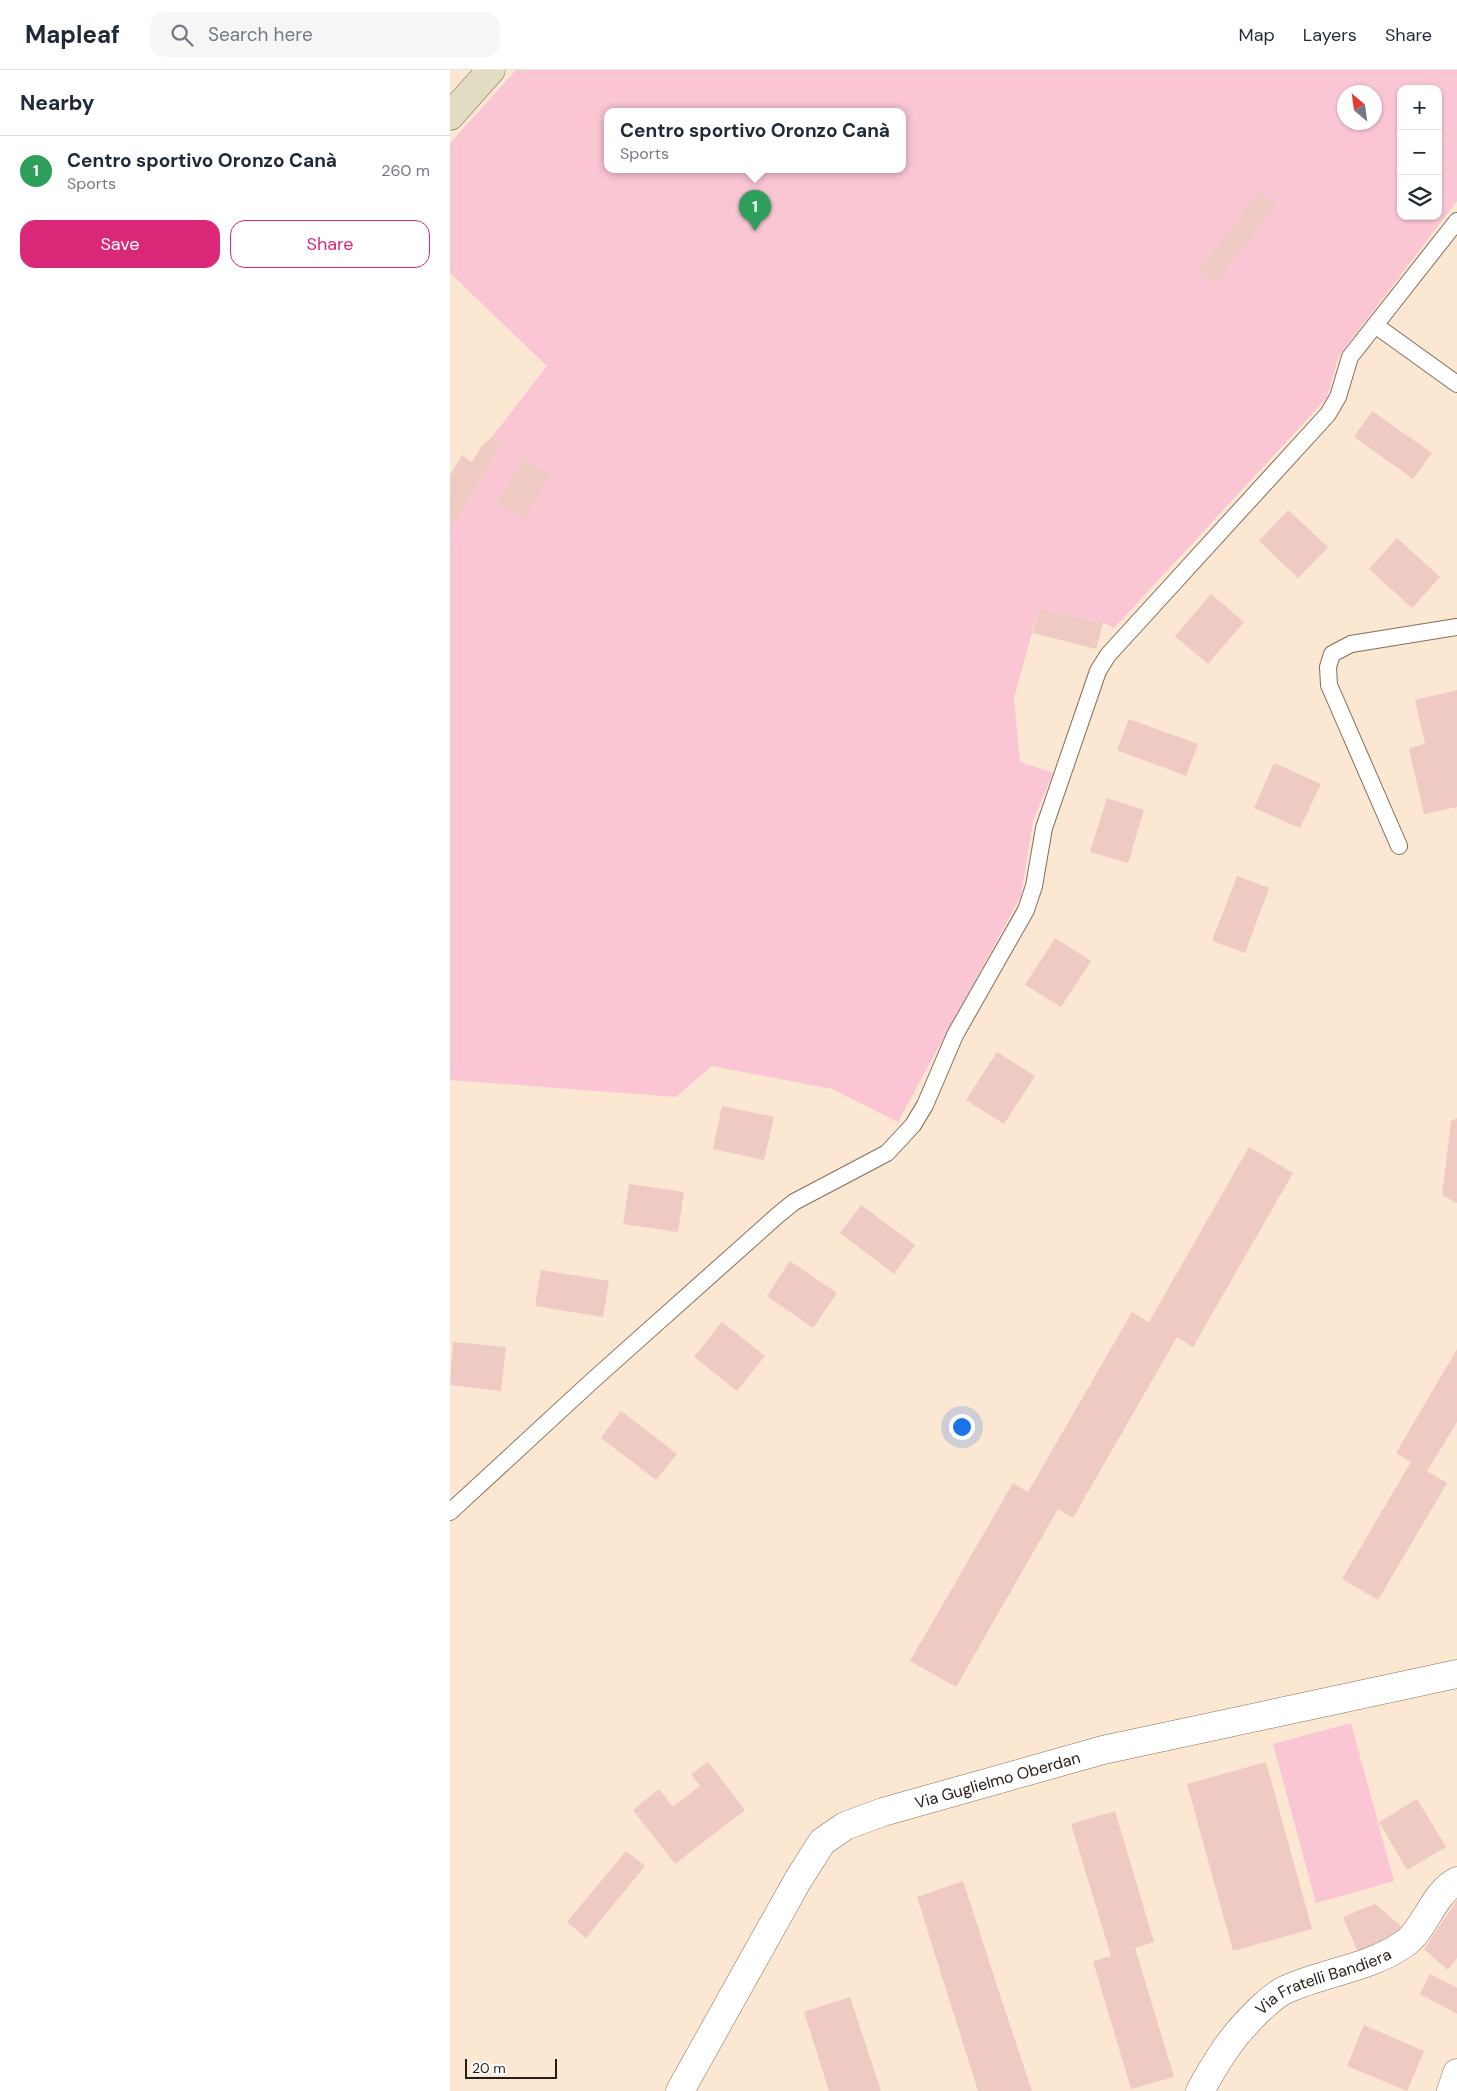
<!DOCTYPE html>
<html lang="en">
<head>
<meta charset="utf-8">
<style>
	body { margin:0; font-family:"DM Sans",sans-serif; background:#f6f6f7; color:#1f2937 }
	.controls { position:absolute; right:15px; top:15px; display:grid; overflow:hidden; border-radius:10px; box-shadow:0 1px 4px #0004 }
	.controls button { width:45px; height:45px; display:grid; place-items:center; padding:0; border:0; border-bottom:1px solid #e0e1e3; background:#fff; color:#1f2937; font:25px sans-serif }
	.compass { position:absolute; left:887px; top:15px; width:45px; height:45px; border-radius:50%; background:#fff; box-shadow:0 1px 4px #0004; rotate:331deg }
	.scale { position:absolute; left:15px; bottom:12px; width:92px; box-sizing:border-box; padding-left:5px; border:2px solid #271d14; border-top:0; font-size:14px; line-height:18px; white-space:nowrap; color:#271d14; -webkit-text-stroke:4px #fff; paint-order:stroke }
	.you { position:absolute; left:511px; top:1356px; width:18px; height:18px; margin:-12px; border:4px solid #fff; border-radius:50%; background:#1a73e8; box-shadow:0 0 0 8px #1a73e833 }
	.badge { display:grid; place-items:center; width:32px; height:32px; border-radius:50%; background:#db2777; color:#fff; font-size:16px; font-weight:700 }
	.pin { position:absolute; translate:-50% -41px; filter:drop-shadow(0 1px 2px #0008) }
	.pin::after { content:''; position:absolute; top:26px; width:18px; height:15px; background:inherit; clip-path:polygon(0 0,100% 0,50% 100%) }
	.popup { position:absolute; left:154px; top:38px; width:302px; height:65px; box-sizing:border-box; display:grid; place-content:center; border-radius:10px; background:#fff; filter:drop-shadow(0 1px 4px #0005); font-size:16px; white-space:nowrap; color:#747a83 }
	.popup b { font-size:19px; color:#1f2937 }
	.popup::after { content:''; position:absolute; left:50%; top:100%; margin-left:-10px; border:10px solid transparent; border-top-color:#fff }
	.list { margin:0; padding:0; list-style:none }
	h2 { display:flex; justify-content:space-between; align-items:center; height:65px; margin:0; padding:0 20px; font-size:21px }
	h2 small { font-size:16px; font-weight:400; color:#747a83 }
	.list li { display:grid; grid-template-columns:32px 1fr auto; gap:15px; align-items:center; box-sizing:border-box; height:70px; padding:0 20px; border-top:1px solid #e0e1e3 }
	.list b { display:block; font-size:19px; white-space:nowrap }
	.list p { margin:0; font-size:16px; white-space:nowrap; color:#747a83 }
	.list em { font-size:16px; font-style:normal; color:#747a83 }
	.actions { display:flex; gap:10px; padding:15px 20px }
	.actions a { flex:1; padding:11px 0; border:1px solid #db2777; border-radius:15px; text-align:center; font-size:18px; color:#db2777 }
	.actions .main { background:#db2777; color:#fff }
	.icon { flex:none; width:28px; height:28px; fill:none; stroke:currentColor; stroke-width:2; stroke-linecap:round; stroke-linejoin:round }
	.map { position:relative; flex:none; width:1007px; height:2021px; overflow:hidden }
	header { display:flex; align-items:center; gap:30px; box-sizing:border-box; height:70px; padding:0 25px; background:#fff; border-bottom:1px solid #e0e1e3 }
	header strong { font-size:24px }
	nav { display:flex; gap:28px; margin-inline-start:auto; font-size:18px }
	.search { width:350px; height:45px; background:#f6f6f7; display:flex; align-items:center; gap:12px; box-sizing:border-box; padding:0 18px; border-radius:15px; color:#747a83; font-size:19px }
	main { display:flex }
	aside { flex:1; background:#fff }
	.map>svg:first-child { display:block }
	.green { fill:#fbc6d4; fill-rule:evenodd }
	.building { fill:#efcac2 }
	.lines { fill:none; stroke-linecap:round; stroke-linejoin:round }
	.service-casing { stroke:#856e57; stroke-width:18 }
	.minor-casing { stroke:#856e57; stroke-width:29 }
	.tertiary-casing { stroke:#856e57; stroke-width:29 }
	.secondary-casing { stroke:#856e57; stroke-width:29 }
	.service { stroke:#fff; stroke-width:16 }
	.minor { stroke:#fff; stroke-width:28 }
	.tertiary { stroke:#fff; stroke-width:28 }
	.secondary { stroke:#e2ddc2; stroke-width:28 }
	.labels { text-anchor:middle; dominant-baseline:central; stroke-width:4; stroke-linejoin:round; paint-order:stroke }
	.street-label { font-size:16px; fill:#271d14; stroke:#fff }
</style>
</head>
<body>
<header>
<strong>Mapleaf</strong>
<div class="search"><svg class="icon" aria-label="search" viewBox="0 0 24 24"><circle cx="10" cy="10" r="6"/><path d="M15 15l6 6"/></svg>Search here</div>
<nav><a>Map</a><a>Layers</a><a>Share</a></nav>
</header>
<main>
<aside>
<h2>Nearby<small></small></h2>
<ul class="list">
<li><span class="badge" style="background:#2e9e5b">1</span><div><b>Centro sportivo Oronzo Canà</b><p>Sports</p></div><em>260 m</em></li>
</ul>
<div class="actions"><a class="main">Save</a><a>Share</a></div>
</aside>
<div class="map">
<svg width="1007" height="2021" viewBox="0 0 1007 2021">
	<rect width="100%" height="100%" fill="#fce7d3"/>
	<path class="green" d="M66 0H1007V131L889 286 876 329 664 558 653 553 589 538 564 628 570 692 603 703 583 751 571 826 448 1052 382 1019 262 996 226 1027 0 1010V462L51 375 42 367 97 296 0 203V73ZM951 19H988V146H951ZM894 22H924V52H894ZM158 42H452V100H158Z
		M901 1653 944 1811 866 1833 823 1674Z"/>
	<path class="building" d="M810 121 827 134 765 214 748 201Z
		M922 341 982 383 963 409 904 367Z
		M42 367 51 375 0 462V405L12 385 22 392 31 377Z
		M74 388 101 405 74 449 47 432Z
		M838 440 878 477 848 508 809 471Z
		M947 468 990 507 962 538 919 499Z
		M761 524 794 552 758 594 725 566Z
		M589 538 653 553 646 579 583 563Z
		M1007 620V737L974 744 959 678 975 674 965 630Z
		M679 649 748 674 736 706 667 680Z
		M824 693 871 714 850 758 804 738Z
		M657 728 694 740 678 793 640 782Z
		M787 806 819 818 795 883 762 871Z
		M605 868 641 891 611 937 575 915Z
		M547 982 585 1006 554 1054 516 1030Z
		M272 1036 324 1047 314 1090 263 1079Z
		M1007 1048V1133L992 1125 1001 1051Z
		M799 1077 843 1103 743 1277 727 1267 623 1448 608 1439 506 1617 460 1591 563 1413 578 1422 682 1242 699 1252Z
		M179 1114 234 1122 228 1162 173 1154Z
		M411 1135 465 1175 444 1204 390 1163Z
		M340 1191 387 1223 363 1258 317 1226Z
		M91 1200 159 1211 153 1247 85 1236Z
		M272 1252 315 1286 287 1321 244 1287Z
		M3 1272 56 1277 51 1321 0 1315Z
		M1007 1279V1352L977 1401 997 1413 928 1530 892 1509 961 1392 946 1383Z
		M171 1341 227 1384 206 1410 151 1368Z
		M258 1692 295 1740 225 1794 183 1740 209 1719 223 1737 250 1716 241 1704Z
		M816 1692 862 1859 783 1881 737 1714Z
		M967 1729 996 1777 957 1800 929 1752Z
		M665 1741 704 1872 685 1878 724 2007 681 2019 643 1891 661 1886 621 1754Z
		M176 1781 195 1796 136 1868 117 1852Z
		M513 1811 549 1922 582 2021H528L467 1827Z
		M1007 1830V1888L998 1900 974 1879Z
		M925 1834 951 1856 941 1871 908 1883 893 1847Z
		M980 1904 1007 1918V1944L970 1924Z
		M400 1927 431 2021H379L354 1942Z
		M914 1955 974 1981 957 2021 897 1996Z"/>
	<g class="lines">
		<g class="service-casing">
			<path id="service" d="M925 255 1007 314
				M949 776 879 615 878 597 882 584 901 574 1007 557
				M0 1442 142 1311 328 1145 344 1132 437 1083 463 1055 475 1035 505 965 576 840 584 816 594 758 648 601 658 585 878 344 888 327 900 287 1007 151"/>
		</g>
		<g class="minor-casing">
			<g id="minor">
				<path id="s1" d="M750 2021C769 1987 782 1966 810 1939 818 1932 827 1923 837 1919 875 1902 920 1898 954 1874 975 1860 983 1823 1007 1811"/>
				<path d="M1001 2021 1007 2003"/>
			</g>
		</g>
		<g class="tertiary-casing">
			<g id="tertiary">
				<path id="s2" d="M230 2021 348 1810 372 1772 395 1756 433 1742 653 1680 1007 1604"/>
			</g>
		</g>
		<g class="secondary-casing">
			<path id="secondary" d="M0 46 41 0"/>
		</g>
		<use href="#service" class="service"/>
		<use href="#minor" class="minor"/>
		<use href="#tertiary" class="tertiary"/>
		<use href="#secondary" class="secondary"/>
	</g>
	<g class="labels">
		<g class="street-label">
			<text stroke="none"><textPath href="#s2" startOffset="474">Via Guglielmo Oberdan</textPath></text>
			<text stroke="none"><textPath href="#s1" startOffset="172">Via Fratelli Bandiera</textPath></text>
		</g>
	</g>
</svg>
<div class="controls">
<button>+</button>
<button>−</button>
<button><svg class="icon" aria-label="layers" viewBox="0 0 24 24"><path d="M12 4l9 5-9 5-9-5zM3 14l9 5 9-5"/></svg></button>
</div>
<svg class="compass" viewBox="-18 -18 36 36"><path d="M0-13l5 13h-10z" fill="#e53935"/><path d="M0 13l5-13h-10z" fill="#747a83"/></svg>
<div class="scale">20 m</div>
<div class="you"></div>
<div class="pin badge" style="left:305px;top:161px;background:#2e9e5b">1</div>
<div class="popup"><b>Centro sportivo Oronzo Canà</b>Sports</div>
</div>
</main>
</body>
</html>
